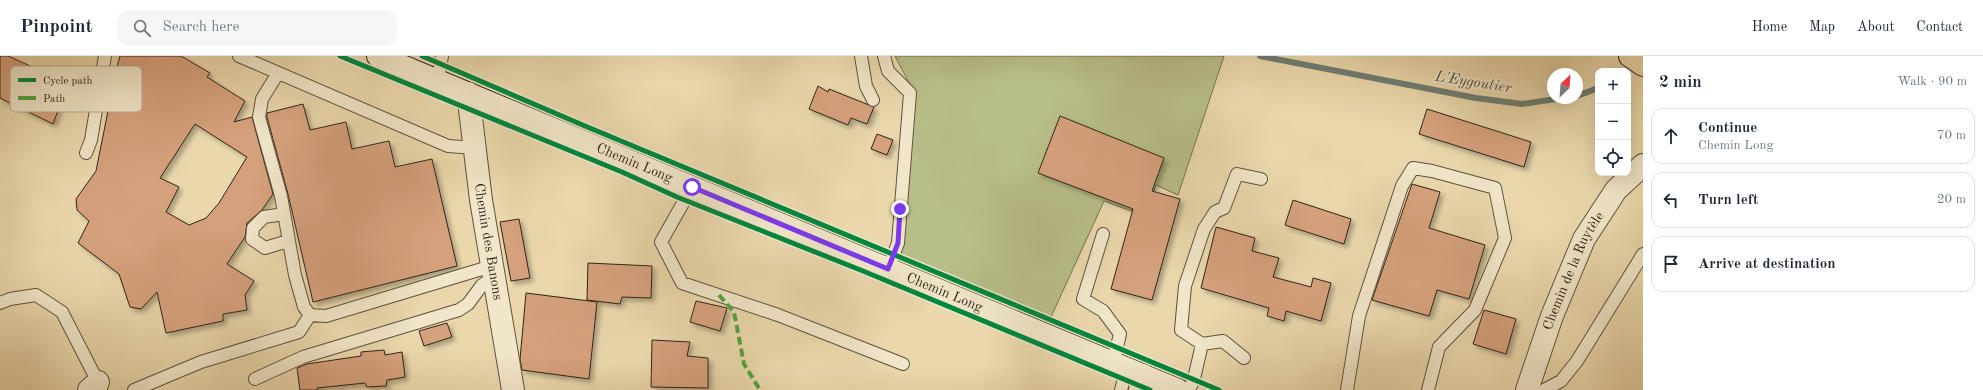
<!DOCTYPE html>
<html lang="en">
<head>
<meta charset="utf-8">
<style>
	body { margin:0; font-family:"Old Standard TT",serif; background:#f6f6f7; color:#1f2937 }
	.controls { position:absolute; right:12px; top:12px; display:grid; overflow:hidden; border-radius:8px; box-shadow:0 4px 16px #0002 }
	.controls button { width:36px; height:36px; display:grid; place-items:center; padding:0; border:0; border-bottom:1px solid #e0e1e3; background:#fff; color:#1f2937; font:20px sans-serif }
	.compass { position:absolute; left:1547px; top:12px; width:36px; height:36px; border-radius:50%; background:#fff; box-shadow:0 4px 16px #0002; rotate:25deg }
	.stop { position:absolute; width:12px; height:12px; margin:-9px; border:3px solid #7c3aed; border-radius:50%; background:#fff }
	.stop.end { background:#7c3aed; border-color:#fff; box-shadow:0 1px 4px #0008 }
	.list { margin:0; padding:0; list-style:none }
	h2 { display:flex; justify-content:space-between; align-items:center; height:52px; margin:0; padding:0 16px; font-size:17px }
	h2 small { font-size:13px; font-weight:400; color:#747a83 }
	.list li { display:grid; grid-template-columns:26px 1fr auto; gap:12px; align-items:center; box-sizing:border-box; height:56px; margin:0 8px 8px; padding:0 8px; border:1px solid #e0e1e3; border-radius:12px }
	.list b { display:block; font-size:15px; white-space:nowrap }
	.list p { margin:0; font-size:13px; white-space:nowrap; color:#747a83 }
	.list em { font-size:13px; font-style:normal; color:#747a83 }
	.icon { flex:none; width:22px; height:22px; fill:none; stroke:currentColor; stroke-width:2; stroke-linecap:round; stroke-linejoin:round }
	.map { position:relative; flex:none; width:1643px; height:334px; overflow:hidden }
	header { display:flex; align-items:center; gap:24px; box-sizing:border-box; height:56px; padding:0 20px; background:#fff; border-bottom:1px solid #e0e1e3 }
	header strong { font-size:19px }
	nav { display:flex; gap:22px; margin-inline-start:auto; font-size:14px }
	.search { width:280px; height:36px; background:#f6f6f7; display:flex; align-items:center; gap:10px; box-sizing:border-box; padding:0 14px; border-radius:12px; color:#747a83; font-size:15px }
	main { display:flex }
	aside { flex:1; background:#fff }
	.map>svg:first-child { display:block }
	.green { fill:#b8be88; stroke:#747251 }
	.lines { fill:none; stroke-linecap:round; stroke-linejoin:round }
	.stream { stroke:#6e7e74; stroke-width:6 }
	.building { fill:#d5a17c; stroke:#30251a; fill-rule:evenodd; filter:url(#shadow) }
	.service-casing { stroke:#5e523e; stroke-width:14 }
	.minor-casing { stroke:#5e523e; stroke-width:24 }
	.secondary-casing { stroke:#30251a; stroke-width:24 }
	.motorway-casing { stroke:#30251a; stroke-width:24 }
	.service { stroke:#f1e6c9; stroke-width:12 }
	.minor { stroke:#f1e6c9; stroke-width:22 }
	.secondary { stroke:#f1e6c9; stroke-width:22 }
	.motorway { stroke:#ead8ac; stroke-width:22 }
	.quiet { stroke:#52a340; stroke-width:4; stroke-dasharray:8 4; stroke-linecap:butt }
	.cycleway-casing { stroke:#f1e6c9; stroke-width:8 }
	.cycleway { stroke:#00873e; stroke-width:5 }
	.route { stroke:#7c3aed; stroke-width:5 }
	.labels { text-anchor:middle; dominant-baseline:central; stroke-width:4; stroke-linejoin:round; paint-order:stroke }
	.street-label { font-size:14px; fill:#30251a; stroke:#f1e6c9 }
	.water-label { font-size:15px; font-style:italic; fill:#4a4a40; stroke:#f1e6c9 }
	.key { fill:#f1e6c9; stroke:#b7ac94; stroke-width:1 }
	.key-label { font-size:11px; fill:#30251a }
</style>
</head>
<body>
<header>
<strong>Pinpoint</strong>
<div class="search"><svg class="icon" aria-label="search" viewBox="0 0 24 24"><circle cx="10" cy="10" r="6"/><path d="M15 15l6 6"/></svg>Search here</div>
<nav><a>Home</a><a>Map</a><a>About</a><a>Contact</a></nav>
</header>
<main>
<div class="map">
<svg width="1643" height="334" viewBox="0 0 1643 334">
	<defs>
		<filter id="shadow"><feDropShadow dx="3.5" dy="3.5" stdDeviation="2" flood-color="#0004"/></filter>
	</defs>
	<rect width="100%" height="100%" fill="#ead8ac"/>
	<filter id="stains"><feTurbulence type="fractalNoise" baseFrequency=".005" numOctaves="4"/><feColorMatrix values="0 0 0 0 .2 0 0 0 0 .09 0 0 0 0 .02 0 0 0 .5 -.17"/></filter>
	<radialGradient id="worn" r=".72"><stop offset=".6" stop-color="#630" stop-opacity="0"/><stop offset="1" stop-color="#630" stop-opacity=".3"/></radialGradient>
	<path class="green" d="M895 0H1224L1178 139 1156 129 1145 160 1104 145 1051 261 901 198 915 38Z"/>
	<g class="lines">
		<path class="stream" d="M1260 0 1476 42 1522 48 1563 42
			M1577 40 1598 32"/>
	</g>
	<path class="building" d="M0 0H8L68 27 53 68 0 42Z
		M120 0H181L210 17 207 21 245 45 234 66 252 61 273 138 262 154 247 167 245 181 227 208 254 225 245 239 247 254 223 258V265L166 277 157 236 141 253 130 251 119 218 78 187 89 165 77 154 76 143 96 115 108 55 104 53 108 33 110 34ZM195 68 247 101 219 147 206 162 189 169 166 156 179 131 160 122Z
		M818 30 828 36 829 33 874 51 867 68 851 62 848 69 809 53Z
		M303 48 310 74 346 66 352 93 389 85 395 111 432 103 457 210 313 246 288 138 267 61V57Z
		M1427 53 1531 86 1524 111 1419 78Z
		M1060 60 1164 102 1152 135 1180 143 1152 244 1111 233 1133 153 1038 117Z
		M877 78 893 84 887 99 871 93Z
		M1412 128 1440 136 1429 172 1485 189 1469 243 1437 234 1429 260 1372 244Z
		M1293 144 1351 163 1344 188 1285 169Z
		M519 163 530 222 511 225 500 166Z
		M1216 171 1255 182 1252 195 1279 202 1273 221 1311 231 1313 222 1331 227 1321 265 1286 255 1284 265 1267 260 1269 252 1201 232Z
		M588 207 652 210 651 242 622 241 620 248 587 244Z
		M526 237 597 246 589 323 522 314 520 303Z
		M696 245 727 252 720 275 690 266Z
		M1484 254 1516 263 1506 298 1473 288Z
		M447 267 452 281 424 290 419 275Z
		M652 284 690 286 687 300 708 302V332L651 331Z
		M384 294 385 299 402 296 405 321 387 324 386 330 367 331 365 327 317 332 318 334H300L297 312 307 308 361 300V296Z"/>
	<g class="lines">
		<g class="service-casing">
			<path id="service" d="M239 0 448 90 475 92
				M861 0 866 30 873 44
				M884 0 888 15 910 37 898 187 888 213
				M278 17 262 43 259 61 281 140 295 219 304 251 310 259 326 260 492 210
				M438 24 442 0
				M86 97 91 84 105 0
				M692 131 661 186 682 227 778 259 903 308
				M284 158 264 161 253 172 252 183 265 192 288 185
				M1103 178 1083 243 1103 255 1120 278 1113 307
				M0 247 10 243 36 239 62 256 101 332
				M1202 288 1223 285 1244 302
				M255 323 303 301 459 254 468 248 482 229 494 222
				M134 334 201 306 299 276 310 259
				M1121 334 1127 312
				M1189 334 1194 323 1202 288 1181 274 1185 230 1204 173 1215 156 1224 152 1237 118 1261 123
				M1347 334 1359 260 1402 130 1413 112 1432 115 1495 132 1505 182 1475 254 1439 291 1428 334
				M1544 334 1561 325 1577 305 1643 198"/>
		</g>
		<g class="minor-casing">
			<g id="minor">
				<path id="s1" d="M468 37 481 144 513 334"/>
				<path d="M89 334 98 326"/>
				<path d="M1140 334 1143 319"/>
				<path id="s2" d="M1527 334 1552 260 1584 183 1616 134 1643 109"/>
			</g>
		</g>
		<g class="secondary-casing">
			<g id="secondary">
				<path id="s3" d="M378 0 1178 334"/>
			</g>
		</g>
		<g class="motorway-casing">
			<path id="motorway" d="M1630 0 1643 9"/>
		</g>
		<use href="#service" class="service"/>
		<use href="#minor" class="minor"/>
		<use href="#secondary" class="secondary"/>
		<use href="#motorway" class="motorway"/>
		<path class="quiet" d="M719 239 734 256 744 308 760 334"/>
		<g class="cycleway-casing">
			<path id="cycleway" d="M340 0 622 116 677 141 863 215 1150 334
				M422 0 585 70 1219 334"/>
		</g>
		<use href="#cycleway" class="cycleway"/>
	</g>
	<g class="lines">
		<path class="route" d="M692 131 888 213 898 187 900 153"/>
	</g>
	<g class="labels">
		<g class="street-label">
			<text stroke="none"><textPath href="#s3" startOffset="278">Chemin Long</textPath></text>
			<text stroke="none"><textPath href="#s1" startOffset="150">Chemin des Banons</textPath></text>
			<text stroke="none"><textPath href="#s2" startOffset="128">Chemin de la Ruytèle</textPath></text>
			<text stroke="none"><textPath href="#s3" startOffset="614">Chemin Long</textPath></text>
		</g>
		<g class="water-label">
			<text transform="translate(1473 27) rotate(9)">L'Eygoutier</text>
		</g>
	</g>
	<rect x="10" y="10" width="132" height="46" rx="6" class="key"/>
	<rect x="18" y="22" width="18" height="4" fill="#00873e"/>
	<rect x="18" y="40" width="18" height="4" fill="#52a340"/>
	<g class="key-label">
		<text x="43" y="28">Cycle path</text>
		<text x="43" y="46">Path</text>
	</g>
	<rect width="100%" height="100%" filter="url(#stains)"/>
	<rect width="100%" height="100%" fill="url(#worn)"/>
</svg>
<div class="controls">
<button>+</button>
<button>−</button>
<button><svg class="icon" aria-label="locate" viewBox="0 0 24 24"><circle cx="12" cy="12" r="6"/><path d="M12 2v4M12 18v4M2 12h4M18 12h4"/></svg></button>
</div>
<svg class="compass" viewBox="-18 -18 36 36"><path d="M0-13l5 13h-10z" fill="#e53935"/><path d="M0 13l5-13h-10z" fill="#747a83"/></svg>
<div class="stop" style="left:692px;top:131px"></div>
<div class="stop end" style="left:900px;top:153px"></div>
</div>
<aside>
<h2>2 min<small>Walk · 90 m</small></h2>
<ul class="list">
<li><svg class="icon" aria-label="ahead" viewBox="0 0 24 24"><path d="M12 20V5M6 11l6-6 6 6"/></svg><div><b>Continue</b><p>Chemin Long</p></div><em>70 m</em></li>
<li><svg class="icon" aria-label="left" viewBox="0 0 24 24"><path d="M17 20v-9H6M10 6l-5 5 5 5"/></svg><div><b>Turn left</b></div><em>20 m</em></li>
<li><svg class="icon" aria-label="arrive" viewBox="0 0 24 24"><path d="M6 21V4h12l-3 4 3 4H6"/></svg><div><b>Arrive at destination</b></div></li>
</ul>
</aside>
</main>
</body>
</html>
